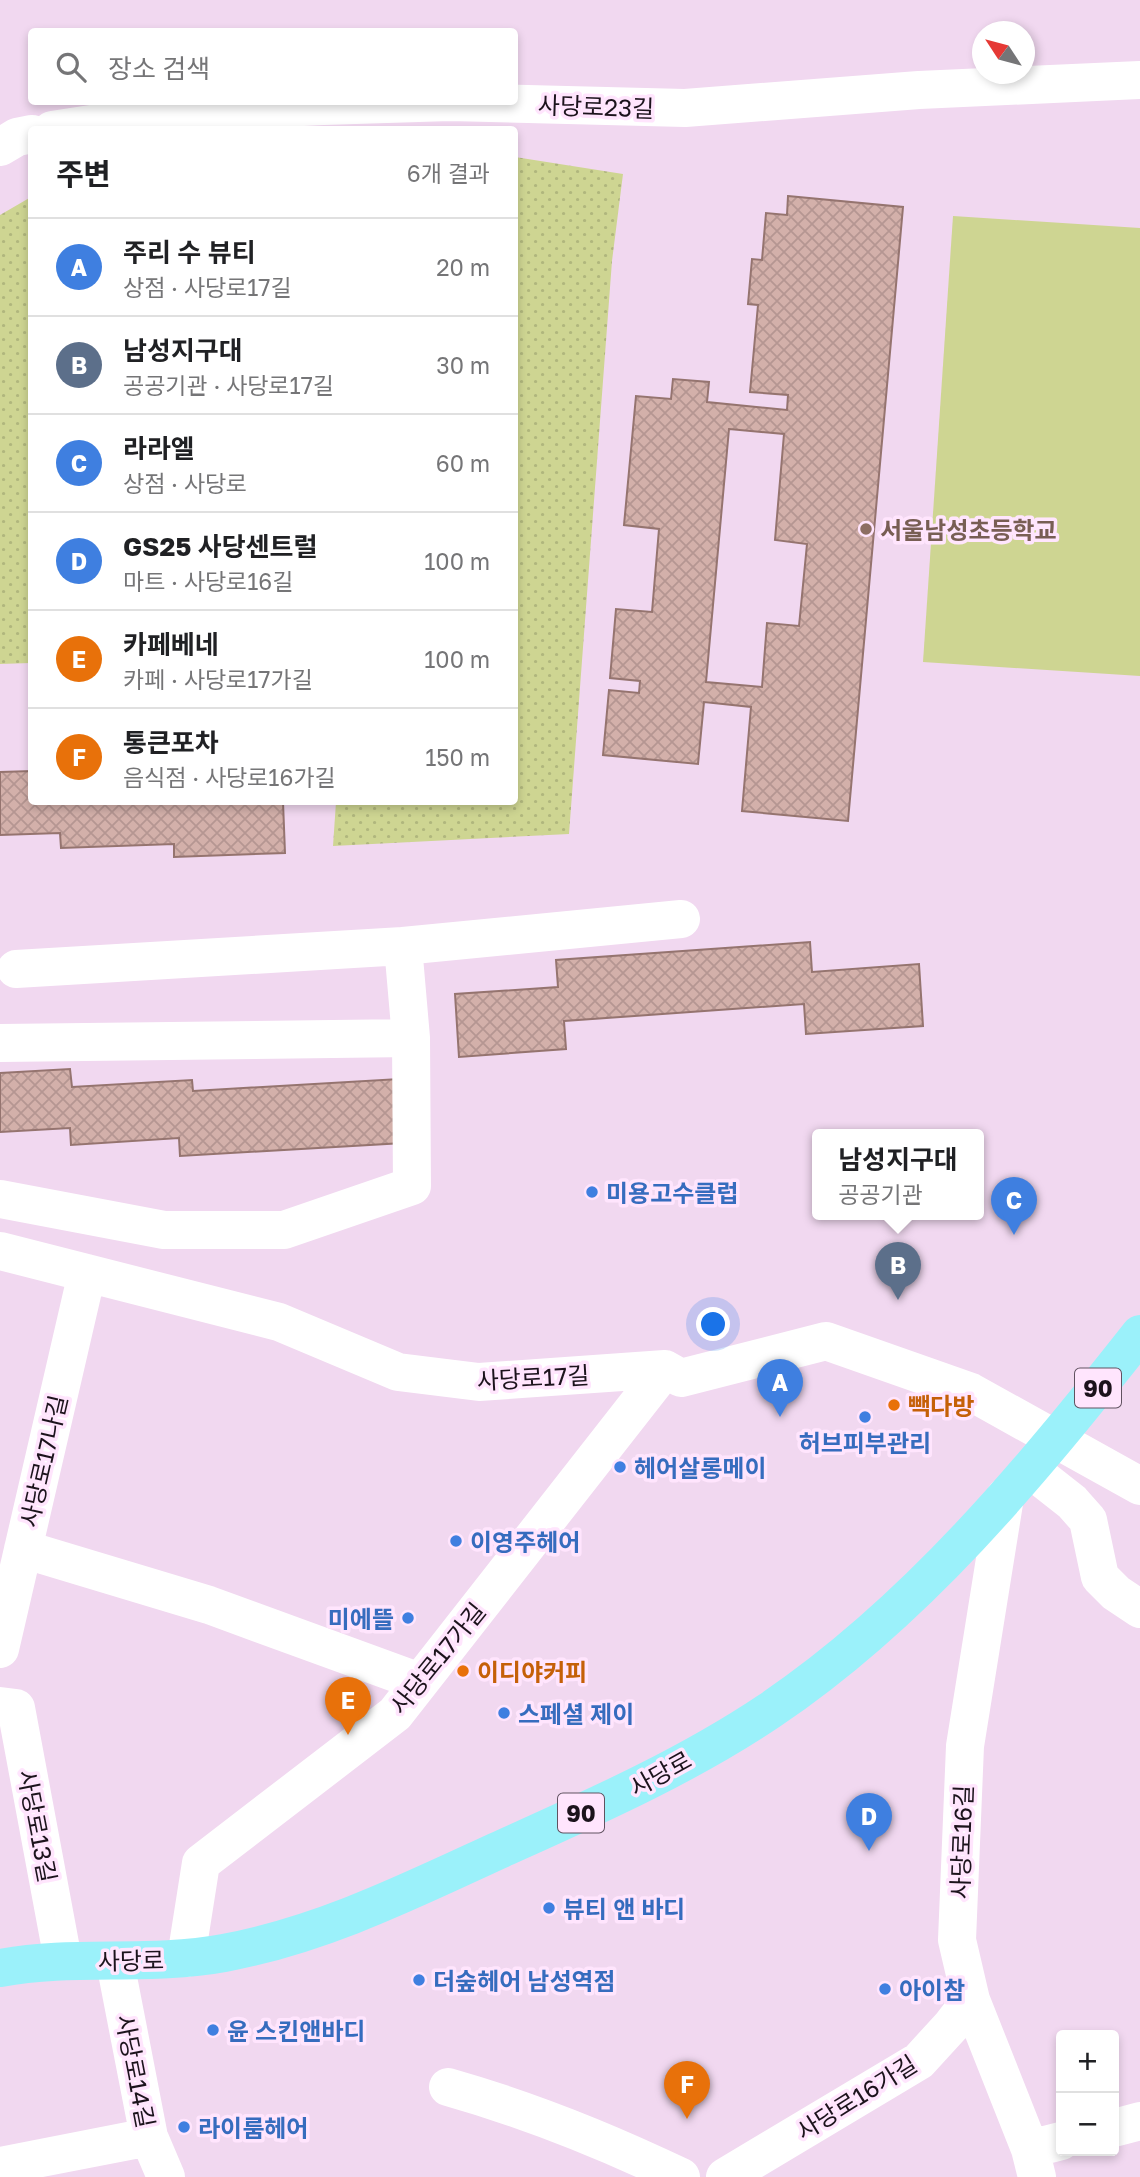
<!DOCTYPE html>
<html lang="ko">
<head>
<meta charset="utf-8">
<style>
	body { margin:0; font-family:"Golos Text","Noto Sans KR",sans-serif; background:#f2f2f2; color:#202124 }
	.controls { position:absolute; right:21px; bottom:21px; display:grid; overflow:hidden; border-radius:7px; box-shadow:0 4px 10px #0003 }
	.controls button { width:63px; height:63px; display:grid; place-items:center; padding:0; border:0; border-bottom:2px solid #e0e0e0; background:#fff; color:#202124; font:35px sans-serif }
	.compass { position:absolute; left:972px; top:21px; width:63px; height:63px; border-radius:50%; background:#fff; box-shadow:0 4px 10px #0003; rotate:306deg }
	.you { position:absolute; left:714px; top:1325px; width:24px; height:24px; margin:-18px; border:5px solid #fff; border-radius:50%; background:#1a73e8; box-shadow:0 0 0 10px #1a73e833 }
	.badge { display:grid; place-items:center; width:46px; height:46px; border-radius:50%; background:#3d838e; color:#fff; font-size:23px; font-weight:700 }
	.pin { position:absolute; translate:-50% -58px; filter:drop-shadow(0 2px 4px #0008) }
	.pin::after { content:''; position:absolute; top:37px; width:24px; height:21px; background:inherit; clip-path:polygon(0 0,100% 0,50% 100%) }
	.popup { position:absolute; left:812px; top:1129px; width:172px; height:91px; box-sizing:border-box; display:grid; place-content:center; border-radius:7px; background:#fff; filter:drop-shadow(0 2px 5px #0005); font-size:23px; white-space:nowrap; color:#757577 }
	.popup b { font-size:26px; color:#202124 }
	.popup::after { content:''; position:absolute; left:50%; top:100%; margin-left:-14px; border:14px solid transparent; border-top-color:#fff }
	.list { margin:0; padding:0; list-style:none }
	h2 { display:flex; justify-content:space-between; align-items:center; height:91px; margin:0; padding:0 28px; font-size:30px }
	h2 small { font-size:23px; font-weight:400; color:#757577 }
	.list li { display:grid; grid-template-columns:46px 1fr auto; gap:21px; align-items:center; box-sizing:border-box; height:98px; padding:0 28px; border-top:2px solid #e0e0e0 }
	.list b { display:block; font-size:26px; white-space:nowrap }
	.list p { margin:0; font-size:23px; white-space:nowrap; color:#757577 }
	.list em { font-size:23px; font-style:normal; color:#757577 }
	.icon { flex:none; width:38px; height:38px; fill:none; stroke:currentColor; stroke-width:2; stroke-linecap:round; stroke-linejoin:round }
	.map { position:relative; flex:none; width:1140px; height:2177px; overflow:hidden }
	.search { position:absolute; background:#fff; box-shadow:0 4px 10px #0003; left:28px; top:28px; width:490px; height:77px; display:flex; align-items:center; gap:18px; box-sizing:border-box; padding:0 24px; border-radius:7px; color:#757577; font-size:26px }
	.panel { position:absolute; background:#fff; box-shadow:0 4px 10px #0003; left:28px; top:126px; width:490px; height:679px; border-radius:7px }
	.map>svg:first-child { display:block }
	.green { fill:#ced592 }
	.park { fill:url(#park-dots) }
	.building { fill:url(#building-cross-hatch); stroke:#95746f; stroke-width:2; fill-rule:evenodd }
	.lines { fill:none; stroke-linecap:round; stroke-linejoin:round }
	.minor { stroke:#fff; stroke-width:38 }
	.major { stroke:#9bf1fa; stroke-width:38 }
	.education-dot { fill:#8d6e63; stroke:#ffe5fd; stroke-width:2.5 }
	.shop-dot { fill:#3f7fe0; stroke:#ffe5fd; stroke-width:2.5 }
	.food-dot { fill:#e8710a; stroke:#ffe5fd; stroke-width:2.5 }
	.labels { text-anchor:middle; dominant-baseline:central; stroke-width:7; stroke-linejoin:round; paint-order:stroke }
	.shield { fill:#ffe5fd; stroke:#605260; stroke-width:2 }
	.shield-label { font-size:23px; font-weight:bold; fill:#1c131c }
	.street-label { font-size:24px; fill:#1c131c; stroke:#ffe5fd }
	.education-label { font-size:24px; font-weight:bold; fill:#785e54; stroke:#ffe5fd; text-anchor:start }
	.shop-label { font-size:24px; font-weight:bold; fill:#366cbe; stroke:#ffe5fd; text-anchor:start }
	.food-label { font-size:24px; font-weight:bold; fill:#c56008; stroke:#ffe5fd; text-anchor:start }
</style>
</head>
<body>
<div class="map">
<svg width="1140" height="2177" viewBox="0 0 1140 2177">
	<defs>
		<pattern id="park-dots" width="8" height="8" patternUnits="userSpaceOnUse" patternTransform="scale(1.75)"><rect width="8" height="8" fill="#ced592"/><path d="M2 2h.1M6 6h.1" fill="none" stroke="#b0b67d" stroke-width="1.8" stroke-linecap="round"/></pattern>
		<pattern id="building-cross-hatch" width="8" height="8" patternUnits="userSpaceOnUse" patternTransform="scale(1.75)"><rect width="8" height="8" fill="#d3b0aa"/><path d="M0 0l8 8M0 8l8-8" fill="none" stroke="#b59692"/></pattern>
	</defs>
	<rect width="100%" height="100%" fill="#f1d8f0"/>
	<path class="green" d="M953 216 1140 228V676L923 662Z"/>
	<path class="park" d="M515 157 623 174 612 261 569 834 333 846 336 802H514Z
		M31 197V663L0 664V215Z"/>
	<path class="building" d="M788 196 903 207 848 821 742 811 751 707 704 702 698 764 603 755 609 690 639 693 640 681 610 678 616 609 652 612 659 529 624 525 636 396 671 399 673 379 709 382 707 402 787 410 788 395 750 392 758 305 748 304 752 259 762 260 766 213 787 215ZM729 429 784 434 775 540 807 544 799 626 767 623 762 687 706 682Z
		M32 771V802H283L285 853 174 857V844L61 848 60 833 0 835V772Z
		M810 942 812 972 919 964 923 1026 806 1034 804 1004 564 1021 566 1049 459 1057 455 994 558 987 556 960Z
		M70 1069 72 1087 192 1080 193 1091 399 1079 403 1143 180 1156 179 1138 71 1145 70 1128 0 1132V1073Z"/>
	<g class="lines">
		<path class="minor" d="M52 130 149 115 323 106 450 102 685 108 919 90 1140 80
			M0 147 17 137 32 134
			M403 946 681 919
			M16 969 403 946 411 1038
			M0 1043 411 1038 412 1186 284 1230H164L0 1199
			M0 1251 279 1322 398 1372 479 1382 665 1369 681 1378 826 1341 971 1392 1140 1486
			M1030 1469 1072 1502 1088 1520 1100 1577 1116 1593 1140 1609
			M1005 1497 965 1746 957 1940 971 2000 1030 2149 1037 2177
			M23 1549 209 1605 420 1682
			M0 1649 87 1273
			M0 1706 16 1708 63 1960
			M186 1958 201 1863 395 1714 665 1369
			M115 1962 149 2137 166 2177
			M448 2087C529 2110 606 2141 681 2177
			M1114 2128 1140 2121
			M1030 2149 1061 2141
			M0 2166 149 2137
			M725 2177 919 2061 951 2026 971 2000"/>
		<path class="major" d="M0 1968C74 1954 149 1967 224 1953 321 1935 408 1892 497 1851 590 1809 684 1768 769 1711 916 1612 1031 1472 1140 1334"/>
	</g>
	<circle class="education-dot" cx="866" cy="529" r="7"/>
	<g class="shop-dot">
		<circle cx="592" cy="1192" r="7"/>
		<circle cx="865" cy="1417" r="7"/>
		<circle cx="620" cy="1467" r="7"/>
		<circle cx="456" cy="1541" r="7"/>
		<circle cx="408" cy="1618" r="7"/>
		<circle cx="504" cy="1713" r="7"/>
		<circle cx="549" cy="1908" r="7"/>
		<circle cx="419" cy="1980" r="7"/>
		<circle cx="885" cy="1989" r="7"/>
		<circle cx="213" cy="2030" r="7"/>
		<circle cx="184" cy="2127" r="7"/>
	</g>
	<g class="food-dot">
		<circle cx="894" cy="1405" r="7"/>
		<circle cx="463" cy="1671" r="7"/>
	</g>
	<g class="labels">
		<g class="shield">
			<rect x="1075" y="1368.5" width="46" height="39" rx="5"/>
			<rect x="558" y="1793.5" width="46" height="39" rx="5"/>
		</g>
		<g class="shield-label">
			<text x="1098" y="1388">90</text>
			<text x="581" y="1813">90</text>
		</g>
		<g class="street-label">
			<text transform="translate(596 106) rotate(2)">사당로23길</text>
			<text transform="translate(533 1377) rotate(-3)">사당로17길</text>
			<text transform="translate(43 1461) rotate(-77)">사당로17나길</text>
			<text transform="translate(437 1658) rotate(-51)">사당로17가길</text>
			<text transform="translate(660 1773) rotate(-29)">사당로</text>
			<text transform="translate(38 1826) rotate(79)">사당로13길</text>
			<text transform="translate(961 1842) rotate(-88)">사당로16길</text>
			<text transform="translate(131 1960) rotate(-1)">사당로</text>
			<text transform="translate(136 2071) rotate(79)">사당로14길</text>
			<text transform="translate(856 2097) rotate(-32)">사당로16가길</text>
		</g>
		<g class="education-label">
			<text x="880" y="529">서울남성초등학교</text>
		</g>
		<g class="shop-label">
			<text x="606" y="1192">미용고수클럽</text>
			<text x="865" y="1442" text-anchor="middle">허브피부관리</text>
			<text x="634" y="1467">헤어살롱메이</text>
			<text x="470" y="1541">이영주헤어</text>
			<text x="394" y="1618" text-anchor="end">미에뜰</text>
			<text x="518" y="1713">스페셜 제이</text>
			<text x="563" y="1908">뷰티 앤 바디</text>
			<text x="433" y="1980">더숲헤어 남성역점</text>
			<text x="899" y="1989">아이참</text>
			<text x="227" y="2030">윤 스킨앤바디</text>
			<text x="198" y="2127">라이룸헤어</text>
		</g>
		<g class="food-label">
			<text x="908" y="1405">빽다방</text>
			<text x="477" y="1671">이디야커피</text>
		</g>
	</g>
</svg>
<div class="controls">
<button>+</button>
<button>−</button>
</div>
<svg class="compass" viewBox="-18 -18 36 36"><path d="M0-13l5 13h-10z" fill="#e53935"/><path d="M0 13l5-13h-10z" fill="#757577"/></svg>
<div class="you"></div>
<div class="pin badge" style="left:780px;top:1417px;background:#3f7fe0">A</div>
<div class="pin badge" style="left:898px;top:1300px;background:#5c6f8a">B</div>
<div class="popup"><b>남성지구대</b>공공기관</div>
<div class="pin badge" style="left:1014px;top:1235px;background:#3f7fe0">C</div>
<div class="pin badge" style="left:869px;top:1851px;background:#3f7fe0">D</div>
<div class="pin badge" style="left:348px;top:1735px;background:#e8710a">E</div>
<div class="pin badge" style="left:687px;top:2119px;background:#e8710a">F</div>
<div class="search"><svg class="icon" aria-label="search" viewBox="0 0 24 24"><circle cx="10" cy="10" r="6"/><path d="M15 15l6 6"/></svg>장소 검색</div>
<section class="panel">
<h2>주변<small>6개 결과</small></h2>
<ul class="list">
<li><span class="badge" style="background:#3f7fe0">A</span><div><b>주리 수 뷰티</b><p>상점 · 사당로17길</p></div><em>20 m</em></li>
<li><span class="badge" style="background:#5c6f8a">B</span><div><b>남성지구대</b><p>공공기관 · 사당로17길</p></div><em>30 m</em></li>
<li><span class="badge" style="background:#3f7fe0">C</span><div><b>라라엘</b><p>상점 · 사당로</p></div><em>60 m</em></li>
<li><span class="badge" style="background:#3f7fe0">D</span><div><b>GS25 사당센트럴</b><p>마트 · 사당로16길</p></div><em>100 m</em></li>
<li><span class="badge" style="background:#e8710a">E</span><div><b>카페베네</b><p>카페 · 사당로17가길</p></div><em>100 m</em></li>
<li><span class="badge" style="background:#e8710a">F</span><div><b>통큰포차</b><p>음식점 · 사당로16가길</p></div><em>150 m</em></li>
</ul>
</section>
</div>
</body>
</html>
